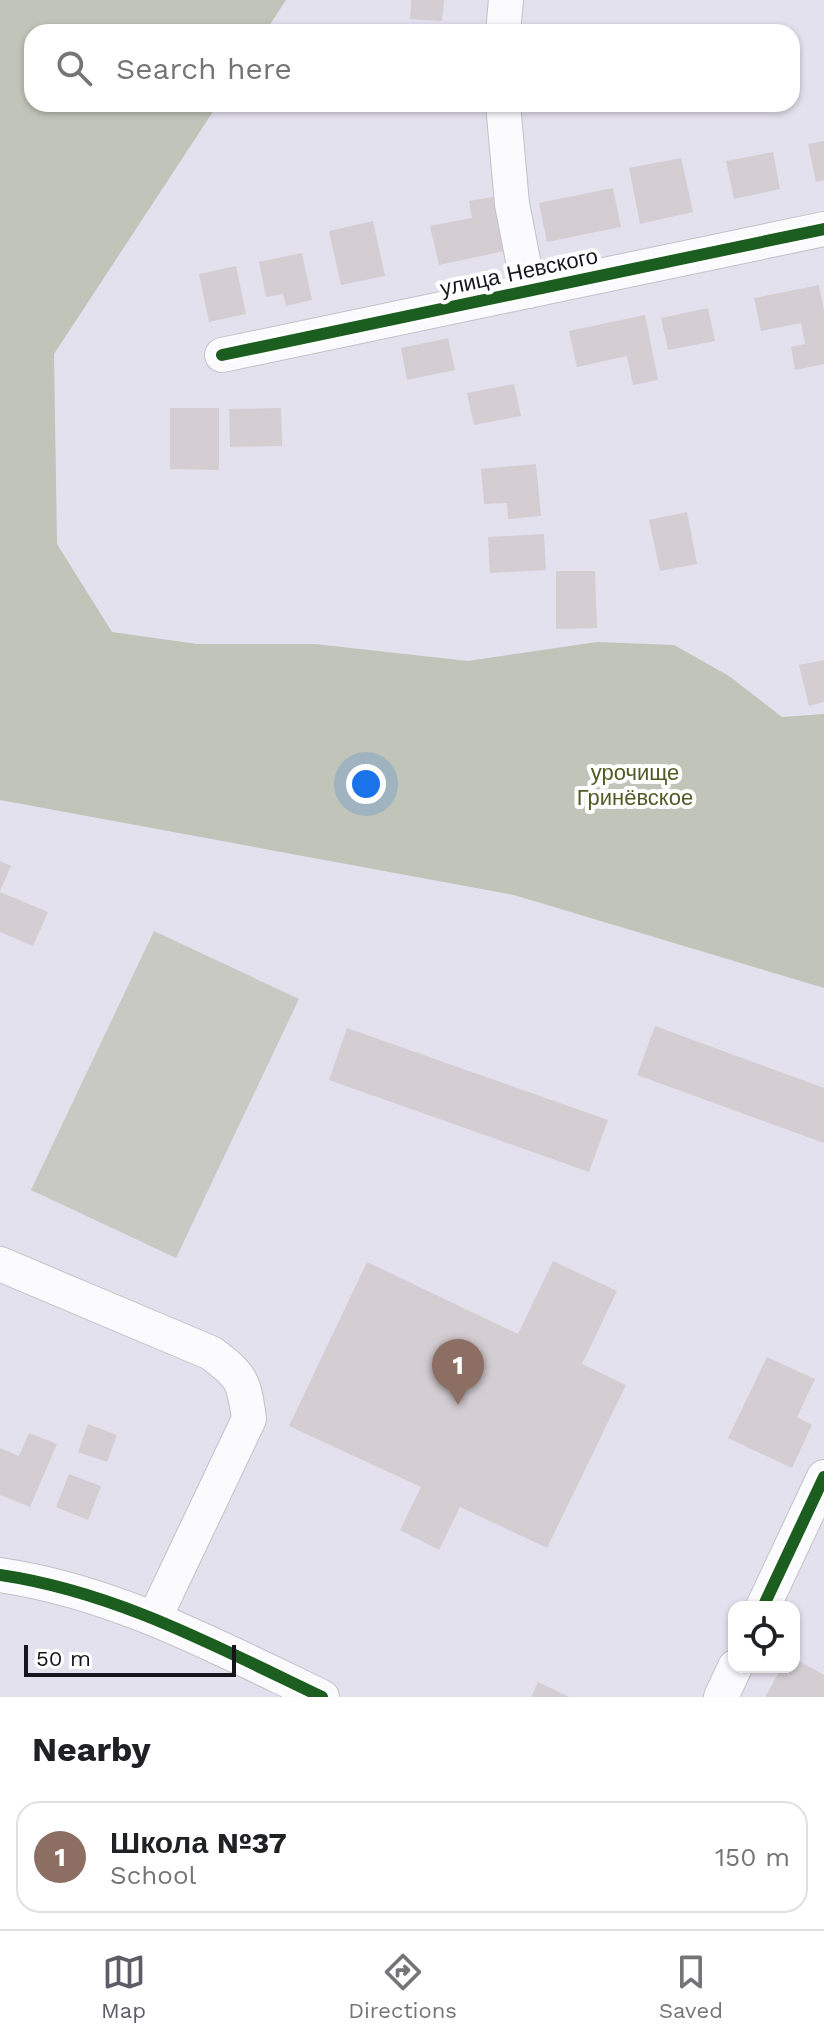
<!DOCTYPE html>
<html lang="en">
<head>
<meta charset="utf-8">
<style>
	body { margin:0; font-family:"Work Sans",sans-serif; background:#f2f2f2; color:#202124 }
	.controls { position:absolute; right:24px; bottom:24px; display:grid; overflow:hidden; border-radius:16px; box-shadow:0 2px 6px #0004 }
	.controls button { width:72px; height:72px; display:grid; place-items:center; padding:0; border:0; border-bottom:2px solid #e0e0e0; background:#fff; color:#202124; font:40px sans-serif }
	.scale { position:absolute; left:24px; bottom:20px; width:212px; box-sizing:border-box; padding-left:8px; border:4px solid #16151d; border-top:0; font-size:22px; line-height:28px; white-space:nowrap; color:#16151d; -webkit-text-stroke:6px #fff; paint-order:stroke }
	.you { position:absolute; left:366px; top:784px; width:28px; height:28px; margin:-20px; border:6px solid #fff; border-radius:50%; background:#1a73e8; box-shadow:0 0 0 12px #1a73e833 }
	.badge { display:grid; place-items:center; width:52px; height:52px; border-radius:50%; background:#5e5c66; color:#fff; font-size:26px; font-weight:700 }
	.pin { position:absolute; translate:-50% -66px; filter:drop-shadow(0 2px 4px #0008) }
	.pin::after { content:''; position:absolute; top:42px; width:28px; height:24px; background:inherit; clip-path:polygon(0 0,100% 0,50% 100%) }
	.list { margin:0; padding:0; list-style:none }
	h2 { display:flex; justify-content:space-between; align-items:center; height:104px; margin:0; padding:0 32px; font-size:34px }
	h2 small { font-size:26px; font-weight:400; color:#757577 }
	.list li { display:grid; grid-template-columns:52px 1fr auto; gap:24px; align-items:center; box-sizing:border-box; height:112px; margin:0 16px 16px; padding:0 16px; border:2px solid #e0e0e0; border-radius:24px }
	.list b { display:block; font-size:30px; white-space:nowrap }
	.list p { margin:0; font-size:26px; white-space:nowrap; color:#757577 }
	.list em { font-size:26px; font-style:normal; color:#757577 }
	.icon { flex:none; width:44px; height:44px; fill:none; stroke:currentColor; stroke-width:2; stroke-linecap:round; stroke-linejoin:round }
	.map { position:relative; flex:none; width:824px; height:1697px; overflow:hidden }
	.search { position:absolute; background:#fff; box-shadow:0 2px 6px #0004; left:24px; right:24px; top:24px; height:88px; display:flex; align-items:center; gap:20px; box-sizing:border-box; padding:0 28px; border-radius:24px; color:#757577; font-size:30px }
	.sheet { height:232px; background:#fff }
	nav { display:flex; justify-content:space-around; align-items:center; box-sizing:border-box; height:112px; border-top:2px solid #e0e0e0; background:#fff; font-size:22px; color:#757577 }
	nav a { display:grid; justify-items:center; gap:4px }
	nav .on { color:#5e5c66 }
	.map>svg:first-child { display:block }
	.green { fill:#c8c9c3 }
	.forest { fill:#c1c4b8 }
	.building { fill:#d4cdd2 }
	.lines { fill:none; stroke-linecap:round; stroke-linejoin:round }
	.minor-casing { stroke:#c2c0ca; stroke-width:36 }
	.minor { stroke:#fbfafc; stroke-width:34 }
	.cycleway-casing { stroke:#fff; stroke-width:17 }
	.cycleway { stroke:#1b5e20; stroke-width:12 }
	.labels { text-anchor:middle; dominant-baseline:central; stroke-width:8; stroke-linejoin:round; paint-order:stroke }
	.street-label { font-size:22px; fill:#16151d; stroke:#fff }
	.park-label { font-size:22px; fill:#525b26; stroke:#fff }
</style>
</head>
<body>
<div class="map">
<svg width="824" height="1697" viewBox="0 0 824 1697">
	<rect width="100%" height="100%" fill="#e4e1ee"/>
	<path class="green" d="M154 931 299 999 176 1258 31 1190Z"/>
	<path class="forest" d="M0 0H286L265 32H32V104H218L54 354 57 544 112 632 197 644H315L468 661 597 642 674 645 729 676 782 717 824 714V988L514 895 0 800Z"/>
	<path class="building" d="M411 0H444L442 21 410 19Z
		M824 141V180L816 182 808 144Z
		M773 152 780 189 734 199 726 161Z
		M681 158 693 212 640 224 629 168Z
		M613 188 621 227 547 242 539 203Z
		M498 196 509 250 439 265 430 226 472 218 469 201Z
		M373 221 385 276 341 285 329 231Z
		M302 253 312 300 286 306 283 294 266 297 259 262Z
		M236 266 246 314 209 322 199 274Z
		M819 285 824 311V364L795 370 791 347 805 344 801 323 761 331 754 298Z
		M708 308 715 341 668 350 661 318Z
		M645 315 658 380 633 385 627 356 577 367 569 331Z
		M448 338 455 370 407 380 401 348Z
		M514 384 521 416 474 425 467 393Z
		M170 408H219V470L170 469Z
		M281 408 282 446 230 447 229 409Z
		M536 464 541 516 508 519 507 503 484 504 481 469Z
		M687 512 697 564 660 571 649 520Z
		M544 534 546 570 490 573 488 537Z
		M556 571H595L597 628 556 629Z
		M824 660V702L809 706 799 665Z
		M0 861 11 866 0 891Z
		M0 892 48 912 33 946 0 932Z
		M655 1026 824 1088V1143L637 1075Z
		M347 1028 608 1120 589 1172 329 1080Z
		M553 1261 617 1291 582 1364 626 1385 547 1548 460 1507 439 1550 400 1530 421 1487 289 1426 367 1262 518 1334Z
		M767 1357 815 1379 797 1417 812 1425 792 1468 728 1438Z
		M88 1424 117 1435 107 1462 78 1452Z
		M29 1433 57 1444 30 1507 0 1495V1448L19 1456Z
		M69 1474 101 1486 88 1520 56 1507Z
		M794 1658 824 1675V1697H765L782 1667H794Z
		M538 1682 570 1697H531Z"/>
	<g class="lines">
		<g class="minor-casing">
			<path id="minor" d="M503 32 506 0
				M503 104 512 204 529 291
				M222 355 824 229
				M0 1264 211 1353C242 1376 244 1381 249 1419L155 1617
				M0 1575C116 1592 217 1647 322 1697
				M763 1607 824 1477
				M721 1697 735 1667"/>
		</g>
		<use href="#minor" class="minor"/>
		<g class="cycleway-casing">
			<path id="cycleway" d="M222 355 824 229
				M0 1575C116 1592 217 1647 322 1697
				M763 1607 824 1477"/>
		</g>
		<use href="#cycleway" class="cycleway"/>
	</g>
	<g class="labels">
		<g class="street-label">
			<text transform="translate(519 272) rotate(-12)">улица Невского</text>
		</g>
		<g class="park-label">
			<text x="635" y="772">урочище<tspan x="635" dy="25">Гринёвское</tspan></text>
		</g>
	</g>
</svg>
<div class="controls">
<button><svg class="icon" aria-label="locate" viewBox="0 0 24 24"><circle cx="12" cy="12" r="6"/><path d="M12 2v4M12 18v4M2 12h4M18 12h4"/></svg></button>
</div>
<div class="scale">50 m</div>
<div class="you"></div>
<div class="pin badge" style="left:458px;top:1405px;background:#8d6e63">1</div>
<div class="search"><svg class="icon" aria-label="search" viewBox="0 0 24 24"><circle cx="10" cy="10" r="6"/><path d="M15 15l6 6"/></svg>Search here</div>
</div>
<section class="sheet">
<h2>Nearby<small></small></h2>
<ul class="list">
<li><span class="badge" style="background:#8d6e63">1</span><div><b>Школа №37</b><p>School</p></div><em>150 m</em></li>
</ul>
</section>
<nav>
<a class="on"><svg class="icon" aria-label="map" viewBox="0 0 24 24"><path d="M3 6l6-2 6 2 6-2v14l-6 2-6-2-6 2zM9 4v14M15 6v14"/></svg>Map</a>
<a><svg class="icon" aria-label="directions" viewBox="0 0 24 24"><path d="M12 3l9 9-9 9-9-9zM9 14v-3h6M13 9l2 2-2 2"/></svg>Directions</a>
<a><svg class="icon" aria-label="saved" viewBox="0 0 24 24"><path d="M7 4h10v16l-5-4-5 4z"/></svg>Saved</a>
</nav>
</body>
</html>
